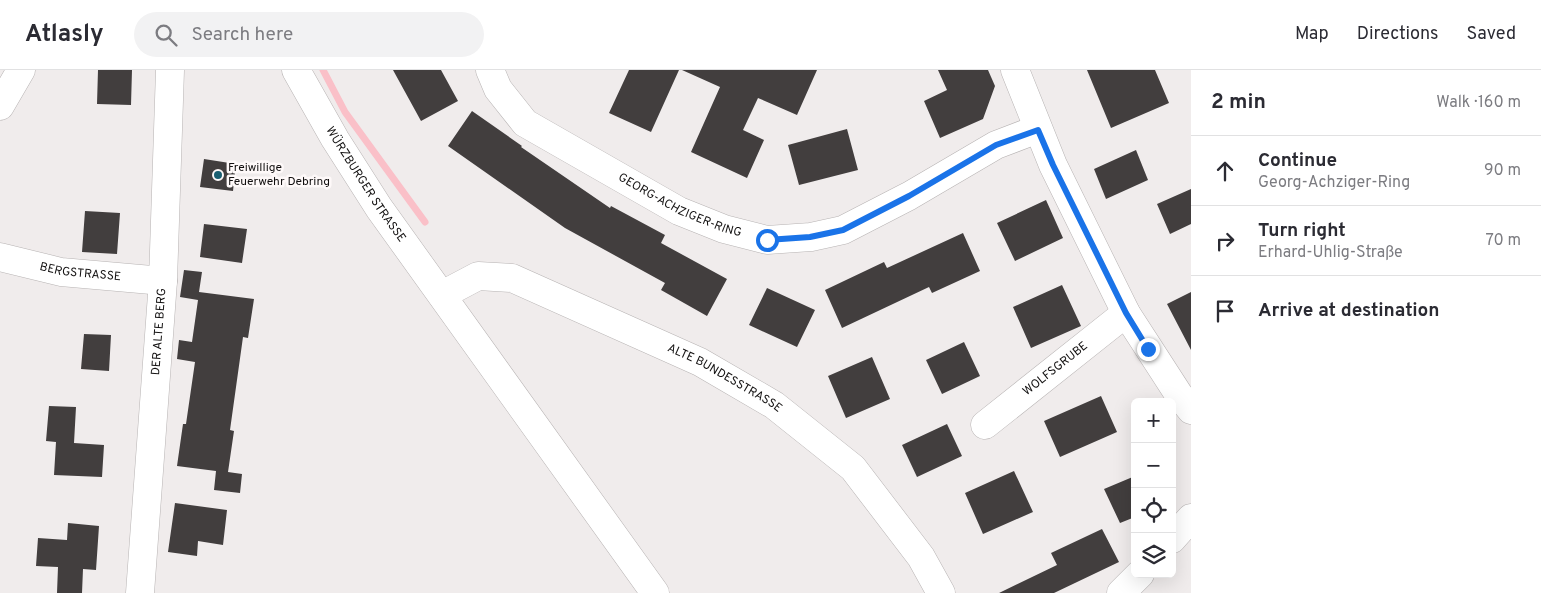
<!DOCTYPE html>
<html lang="en">
<head>
<meta charset="utf-8">
<style>
	body { margin:0; font-family:Overpass,sans-serif; background:#f2f2f3; color:#2b2b33 }
	.controls { position:absolute; right:15px; bottom:15px; display:grid; overflow:hidden; border-radius:8px; box-shadow:0 5px 20px #0002 }
	.controls button { width:45px; height:45px; display:grid; place-items:center; padding:0; border:0; border-bottom:1px solid #e1e1e2; background:#fff; color:#2b2b33; font:25px sans-serif }
	.stop { position:absolute; width:15px; height:15px; margin:-11px; border:4px solid #1a73e8; border-radius:50%; background:#fff }
	.stop.end { background:#1a73e8; border-color:#fff; box-shadow:0 1px 5px #0008 }
	.list { margin:0; padding:0; list-style:none }
	h2 { display:flex; justify-content:space-between; align-items:center; height:65px; margin:0; padding:0 20px; font-size:21px }
	h2 small { font-size:16px; font-weight:400; color:#7c7c81 }
	.list li { display:grid; grid-template-columns:32px 1fr auto; gap:15px; align-items:center; box-sizing:border-box; height:70px; padding:0 20px; border-top:1px solid #e1e1e2 }
	.list b { display:block; font-size:19px; white-space:nowrap }
	.list p { margin:0; font-size:16px; white-space:nowrap; color:#7c7c81 }
	.list em { font-size:16px; font-style:normal; color:#7c7c81 }
	.icon { flex:none; width:28px; height:28px; fill:none; stroke:currentColor; stroke-width:2; stroke-linecap:round; stroke-linejoin:round }
	.map { position:relative; flex:none; width:1191px; height:523px; overflow:hidden }
	header { display:flex; align-items:center; gap:30px; box-sizing:border-box; height:70px; padding:0 25px; background:#fff; border-bottom:1px solid #e1e1e2 }
	header strong { font-size:24px }
	nav { display:flex; gap:28px; margin-inline-start:auto; font-size:18px }
	.search { width:350px; height:45px; background:#f2f2f3; display:flex; align-items:center; gap:12px; box-sizing:border-box; padding:0 18px; border-radius:28px; color:#7c7c81; font-size:19px }
	main { display:flex }
	aside { flex:1; background:#fff }
	.map>svg:first-child { display:block }
	.lines { fill:none; stroke-linecap:round; stroke-linejoin:round }
	.stream { stroke:#fac0c8; stroke-width:7 }
	.building { fill:#423e3e }
	.minor-casing { stroke:#b7b3b3; stroke-width:29 }
	.major-casing { stroke:#b7b3b3; stroke-width:29 }
	.minor { stroke:#fff; stroke-width:28 }
	.major { stroke:#fff; stroke-width:28 }
	.route { stroke:#1a73e8; stroke-width:6 }
	.poi-dot { fill:#1a5f71; stroke:#fef9f9; stroke-width:2 }
	.labels { text-anchor:middle; dominant-baseline:central; stroke-width:5; stroke-linejoin:round; paint-order:stroke }
	.poi-label { font-size:12px; fill:#121010; stroke:#fef9f9; text-anchor:start }
	.street-label { font-size:12px; fill:#121010; stroke:#fef9f9 }
</style>
</head>
<body>
<header>
<strong>Atlasly</strong>
<div class="search"><svg class="icon" aria-label="search" viewBox="0 0 24 24"><circle cx="10" cy="10" r="6"/><path d="M15 15l6 6"/></svg>Search here</div>
<nav><a>Map</a><a>Directions</a><a>Saved</a></nav>
</header>
<main>
<div class="map">
<svg width="1191" height="523" viewBox="0 0 1191 523">
	<rect width="100%" height="100%" fill="#f0ecec"/>
	<g class="lines">
		<path class="stream" d="M323 0 345 42 425 152"/>
	</g>
	<path class="building" d="M98 0H132L131 35 97 34Z
		M393 0H441L458 31 421 51Z
		M629 0H679L651 62 609 43Z
		M682 0H817L797 45 758 28 743 60 764 70 747 108 691 82 720 17Z
		M938 0H988L995 16 983 49 940 68 924 31 947 20Z
		M1087 0H1155L1169 33 1111 58Z
		M472 41 522 76 521 77 610 138 611 136 665 165 661 173 727 209 707 246 661 220 665 213 565 158 448 76Z
		M847 59 858 100 799 115 788 75Z
		M1136 80 1148 110 1106 129 1094 99Z
		M204 89 236 94 233 121 200 117Z
		M1191 119V154L1170 164 1157 134Z
		M1046 130 1063 168 1015 191 997 153Z
		M85 141 120 143 117 184 82 182Z
		M204 154 247 159 242 193 200 187Z
		M963 163 980 201 932 223 929 217 842 258 825 220 884 192 887 198Z
		M184 200 202 202 199 222 254 229 248 268 243 267 230 360 234 361 228 402 242 404 240 423 214 420 216 401 177 396 183 354H186L195 292 177 289 179 270 192 272 198 230 180 227Z
		M1062 215 1081 256 1031 278 1013 237Z
		M767 218 815 240 797 277 749 255Z
		M1191 222V280L1167 234Z
		M84 264 111 265 109 301 81 299Z
		M964 272 980 306 942 324 926 290Z
		M872 287 890 329 846 348 828 306Z
		M1101 326 1117 362 1060 387 1044 351Z
		M49 336 76 337 74 373 104 375 102 407 54 405 56 372 46 371Z
		M947 354 962 386 917 407 902 375Z
		M1014 401 1033 442 983 464 965 423Z
		M1135 406V447L1120 453 1104 419Z
		M175 433 227 440 223 475 198 471 197 486 168 482Z
		M68 453 99 456 96 500 83 499 82 523H57L58 497 36 496 38 468 67 470Z
		M1102 459 1119 492 1054 523H999L1057 495 1051 483Z"/>
	<g class="lines">
		<g class="minor-casing">
			<g id="minor">
				<path id="s1" d="M490 0 498 19 525 53 679 141 724 159 767 170 811 167 843 160 909 126 996 75 1038 59"/>
				<path d="M1015 0 1053 95 1126 243 1179 325 1191 340"/>
				<path d="M0 36 21 0"/>
				<path id="s2" d="M0 187 61 202 163 211"/>
				<path id="s3" d="M442 225 478 206 512 208 700 292 774 335 853 398 921 487 941 523"/>
				<path id="s4" d="M985 355 1126 243"/>
				<path d="M1172 469 1191 448"/>
				<path id="s5" d="M140 523 163 211 170 0"/>
				<path d="M1121 523 1140 504"/>
			</g>
		</g>
		<g class="major-casing">
			<g id="major">
				<path id="s6" d="M296 0 335 69 379 138 655 523"/>
			</g>
		</g>
		<use href="#minor" class="minor"/>
		<use href="#major" class="major"/>
	</g>
	<g class="lines">
		<path class="route" d="M767 170 810 167 843 160 909 126 996 75 1038 60 1053 95 1126 243 1148 279"/>
	</g>
	<circle class="poi-dot" cx="218" cy="105" r="5"/>
	<g class="labels">
		<g class="poi-label">
			<text x="228" y="98">Freiwillige<tspan x="228" dy="14">Feuerwehr Debring</tspan></text>
		</g>
		<g class="street-label">
			<text stroke="none"><textPath href="#s6" startOffset="134">WÜRZBURGER STRASSE</textPath></text>
			<text stroke="none"><textPath href="#s1" startOffset="240">GEORG-ACHZIGER-RING</textPath></text>
			<text stroke="none"><textPath href="#s2" startOffset="82">BERGSTRASSE</textPath></text>
			<text stroke="none"><textPath href="#s5" startOffset="262">DER ALTE BERG</textPath></text>
			<text stroke="none"><textPath href="#s4" startOffset="90">WOLFSGRUBE</textPath></text>
			<text stroke="none"><textPath href="#s3" startOffset="310">ALTE BUNDESSTRASSE</textPath></text>
		</g>
	</g>
</svg>
<div class="controls">
<button>+</button>
<button>−</button>
<button><svg class="icon" aria-label="locate" viewBox="0 0 24 24"><circle cx="12" cy="12" r="6"/><path d="M12 2v4M12 18v4M2 12h4M18 12h4"/></svg></button>
<button><svg class="icon" aria-label="layers" viewBox="0 0 24 24"><path d="M12 4l9 5-9 5-9-5zM3 14l9 5 9-5"/></svg></button>
</div>
<div class="stop" style="left:767px;top:170px"></div>
<div class="stop end" style="left:1148px;top:279px"></div>
</div>
<aside>
<h2>2 min<small>Walk · 160 m</small></h2>
<ul class="list">
<li><svg class="icon" aria-label="ahead" viewBox="0 0 24 24"><path d="M12 20V5M6 11l6-6 6 6"/></svg><div><b>Continue</b><p>Georg-Achziger-Ring</p></div><em>90 m</em></li>
<li><svg class="icon" aria-label="right" viewBox="0 0 24 24"><path d="M7 20v-9h11M14 6l5 5-5 5"/></svg><div><b>Turn right</b><p>Erhard-Uhlig-Straße</p></div><em>70 m</em></li>
<li><svg class="icon" aria-label="arrive" viewBox="0 0 24 24"><path d="M6 21V4h12l-3 4 3 4H6"/></svg><div><b>Arrive at destination</b></div></li>
</ul>
</aside>
</main>
</body>
</html>
